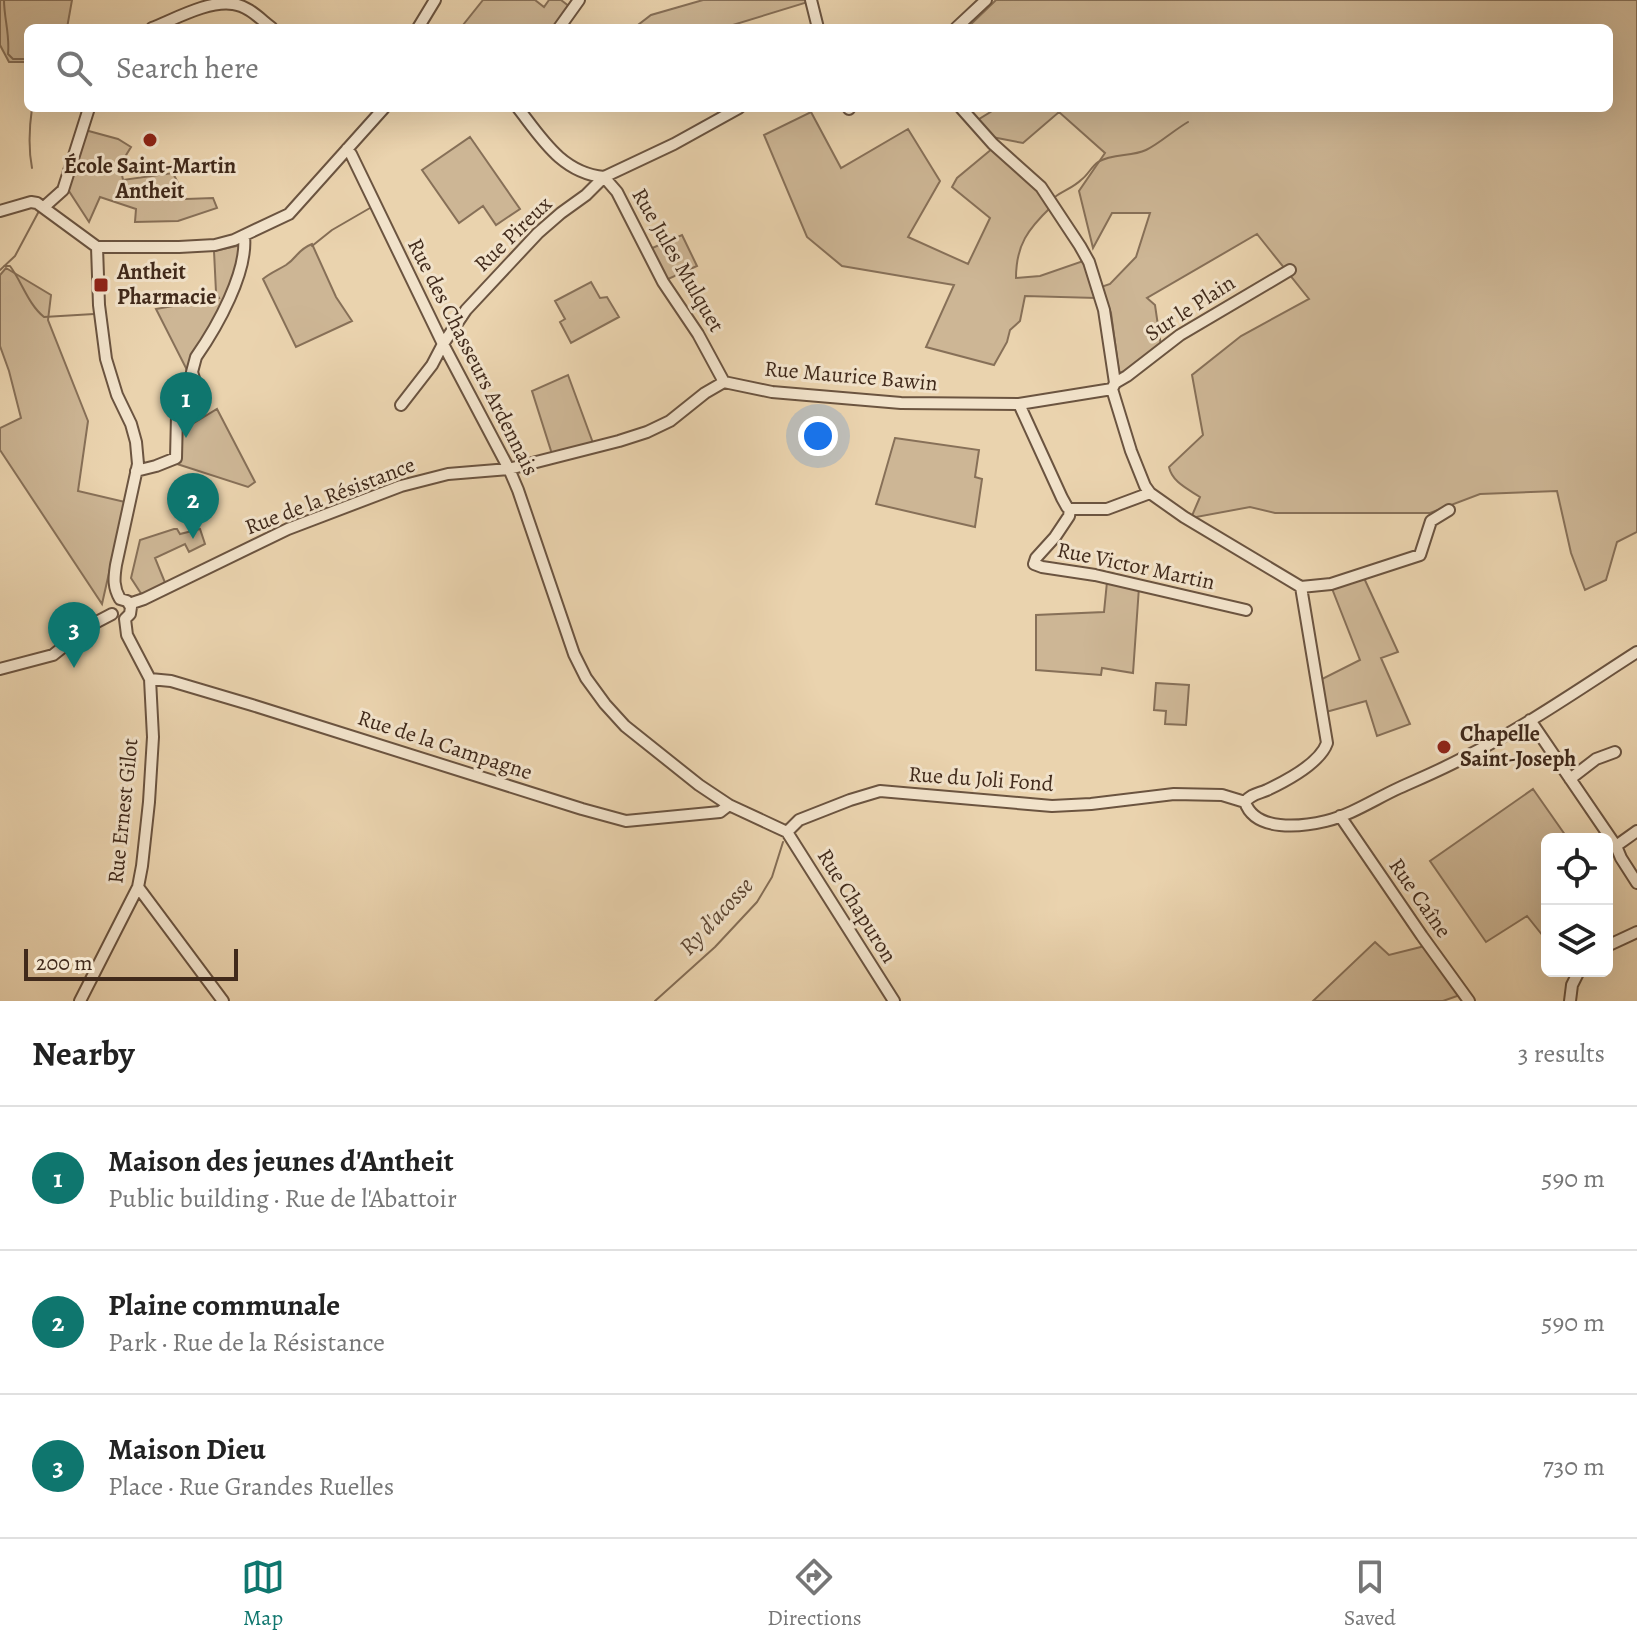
<!DOCTYPE html>
<html lang="en">
<head>
<meta charset="utf-8">
<style>
	body { margin:0; font-family:Alegreya,serif; background:#f6f6f6; color:#222 }
	.controls { position:absolute; right:24px; bottom:24px; display:grid; overflow:hidden; border-radius:12px; box-shadow:0 8px 32px #0002 }
	.controls button { width:72px; height:72px; display:grid; place-items:center; padding:0; border:0; border-bottom:2px solid #e0e0e0; background:#fff; color:#222; font:40px sans-serif }
	.scale { position:absolute; left:24px; bottom:20px; width:214px; box-sizing:border-box; padding-left:8px; border:4px solid #412a1b; border-top:0; font-size:22px; line-height:28px; white-space:nowrap; color:#412a1b; -webkit-text-stroke:6px #f1e2ca; paint-order:stroke }
	.you { position:absolute; left:818px; top:436px; width:28px; height:28px; margin:-20px; border:6px solid #fff; border-radius:50%; background:#1a73e8; box-shadow:0 0 0 12px #1a73e833 }
	.badge { display:grid; place-items:center; width:52px; height:52px; border-radius:50%; background:#0f766e; color:#fff; font-size:26px; font-weight:700 }
	.pin { position:absolute; translate:-50% -66px; filter:drop-shadow(0 2px 4px #0008) }
	.pin::after { content:''; position:absolute; top:42px; width:28px; height:24px; background:inherit; clip-path:polygon(0 0,100% 0,50% 100%) }
	.list { margin:0; padding:0; list-style:none }
	h2 { display:flex; justify-content:space-between; align-items:center; height:104px; margin:0; padding:0 32px; font-size:34px }
	h2 small { font-size:26px; font-weight:400; color:#767676 }
	.list li { display:grid; grid-template-columns:52px 1fr auto; gap:24px; align-items:center; box-sizing:border-box; height:144px; padding:0 32px; border-top:2px solid #e0e0e0 }
	.list b { display:block; font-size:30px; white-space:nowrap }
	.list p { margin:0; font-size:26px; white-space:nowrap; color:#767676 }
	.list em { font-size:26px; font-style:normal; color:#767676 }
	.icon { flex:none; width:44px; height:44px; fill:none; stroke:currentColor; stroke-width:2; stroke-linecap:round; stroke-linejoin:round }
	.map { position:relative; flex:none; width:1637px; height:1001px; overflow:hidden }
	.search { position:absolute; background:#fff; box-shadow:0 8px 32px #0002; left:24px; right:24px; top:24px; height:88px; display:flex; align-items:center; gap:20px; box-sizing:border-box; padding:0 28px; border-radius:12px; color:#767676; font-size:30px }
	.sheet { height:536px; background:#fff }
	nav { display:flex; justify-content:space-around; align-items:center; box-sizing:border-box; height:112px; border-top:2px solid #e0e0e0; background:#fff; font-size:22px; color:#767676 }
	nav a { display:grid; justify-items:center; gap:4px }
	nav .on { color:#0f766e }
	.map>svg:first-child { display:block }
	.green { fill:#cdb695; stroke:#877058; stroke-width:2 }
	.lines { fill:none; stroke-linecap:round; stroke-linejoin:round }
	.stream { stroke:#846d55; stroke-width:2 }
	.minor-casing { stroke:#6b5440; stroke-width:14 }
	.minor { stroke:#f1e2ca; stroke-width:10 }
	.poi-dot { fill:#8f2418; stroke:#f1e2ca; stroke-width:3 }
	.labels { text-anchor:middle; dominant-baseline:central; stroke-width:6; stroke-linejoin:round; paint-order:stroke }
	.poi-label { font-size:22px; font-weight:bold; fill:#412a1b; stroke:#f1e2ca; text-anchor:start }
	.street-label { font-size:22px; fill:#412a1b; stroke:#f1e2ca }
	.water-label { font-size:24px; font-style:italic; fill:#5d4633; stroke:#f1e2ca }
</style>
</head>
<body>
<div class="map">
<svg width="1637" height="1001" viewBox="0 0 1637 1001">
	<rect width="100%" height="100%" fill="#ead3ae"/>
	<filter id="stains"><feTurbulence type="fractalNoise" baseFrequency=".0025" numOctaves="4"/><feColorMatrix values="0 0 0 0 .2 0 0 0 0 .09 0 0 0 0 .02 0 0 0 .5 -.17"/></filter>
	<radialGradient id="worn" r=".72"><stop offset=".6" stop-color="#630" stop-opacity="0"/><stop offset="1" stop-color="#630" stop-opacity=".3"/></radialGradient>
	<path class="green" d="M0 0H72L67 28H28V62H9L0 45Z
		M483 0H535L544 7 549 0H561L570 7 556 28H467L463 25Z
		M703 0H807L808 2 723 28H634L651 15Z
		M996 0H1637V532L1617 542 1606 580 1585 590 1571 553 1557 491 1480 494 1430 513H1275L1250 507 1191 518 1200 497C1188 489 1172 482 1169 467L1203 435 1192 375 1241 336 1309 299 1257 234 1147 298 1155 305 1161 346 1125 375 1119 372 1111 313 1101 287 1110 284 1136 257 1150 213H1112L1093 248 1079 191 1105 153 1059 112 1023 143 992 137 976 121 997 108H1609V28H967Z
		M811 112 841 168 908 129 940 181 908 237 968 264 990 218 952 187 957 178 993 148 1030 180 1051 207C1028 229 1016 245 1016 278L1040 276 1086 260 1096 298 1025 296 1020 321 1010 330 1007 342 994 365 926 347 954 285 842 266 807 237 764 135Z
		M85 130 118 139 131 147 120 165 123 180 173 173 186 199 213 198 217 208 178 221 135 222 136 209 100 197 89 222 67 188Z
		M470 137 520 209 496 225 483 206 459 223 422 170Z
		M682 235 697 266 666 280 650 249Z
		M312 244 336 297 352 321 296 347 263 279C270 273 278 270 286 265 298 257 297 250 312 244Z
		M241 245 234 279 190 376 156 309 219 298 216 292 214 251Z
		M6 268 51 295 48 320 88 421 78 491 125 502 102 604 0 450V428L21 418 9 371 0 346V275Z
		M591 282 600 298 607 297 619 317 571 343 560 322 565 319 555 301Z
		M568 375 593 443 552 454 532 391Z
		M217 409 255 482 248 487 174 463 179 432Z
		M895 438 979 450 975 477 982 479 975 527 876 504Z
		M174 529H177L180 534 200 529 205 544 189 552 185 544 155 558 166 585 142 595 131 578 140 540Z
		M1364 578 1398 652 1381 658 1410 724 1377 736 1366 701 1326 712 1320 680 1360 660 1331 586Z
		M1107 582 1139 587 1133 673 1102 668 1101 675 1036 670V615L1104 612Z
		M1156 683 1189 685 1186 725 1165 724 1166 711 1154 710Z
		M1533 789 1568 839H1547V941L1527 916 1486 942 1430 861Z
		M1375 942 1389 955 1425 946 1460 995 1443 1001H1313Z"/>
	<g class="lines">
		<path class="stream" d="M4 0C4 18 10 35 8 54L13 59H28
			M32 168C28 147 29 129 32 108
			M1055 197C1063 191 1074 187 1081 180 1088 175 1091 167 1098 162 1113 153 1131 157 1146 150 1159 144 1174 130 1188 122
			M312 246 332 230 370 208
			M4 266H10C22 282 28 304 44 317L94 314
			M0 270 15 256 39 211
			M199 297H207L215 293
			M655 1001 715 947 757 902 772 877 783 842"/>
		<g class="minor-casing">
			<path id="minor" d="M811 0 818 28
				M152 28C175 19 209 0 233 4 249 6 260 19 272 28
				M418 28 435 0
				M559 28 579 0
				M956 28 986 0
				M518 108C542 139 562 173 604 177L617 192 663 282 698 334 724 382
				M849 108V109
				M961 108 993 144 1041 187 1080 246 1089 262 1104 310 1115 383 1112 389 1131 451 1145 486 1150 493 1184 517 1301 587 1327 743C1320 763 1286 781 1267 790 1258 794 1251 794 1245 802
				M347 149 351 154 443 344 509 469 518 490 574 654 586 678 605 704 625 726 699 785 729 805 787 832
				M44 207 63 190 89 108
				M0 211 31 202 37 203 97 247H179L215 245 234 240 289 214 384 108
				M97 247 99 305 106 359 117 395 131 424 136 442 138 464 116 565C114 578 113 587 120 599L127 601 131 607 130 614 125 619
				M1115 383 1127 376 1180 335 1290 270
				M1019 404 1062 498 1067 507 1070 509
				M401 405 432 365 443 344 466 310 538 233 561 213 586 195 604 177 674 144 739 108
				M136 471 156 466 176 458 177 415 194 401 196 393V385L192 372 196 357C217 327 248 272 244 236
				M1070 509 1069 516 1055 537 1036 558 1034 564 1042 567 1095 575 1246 610
				M1070 509H1107L1150 493
				M1301 587 1331 584 1420 555 1431 521 1449 510
				M129 604 144 599 288 529 401 486 448 474 509 469 619 441 647 432 670 421 705 393 724 382 772 392 901 403 1019 404 1112 389
				M0 669 53 655 91 625 112 614
				M150 679 171 681 252 705 582 809 626 821 720 812 729 805
				M1530 720 1616 846 1621 858 1637 883
				M1570 779 1596 759 1615 752
				M1245 802C1255 832 1301 827 1326 821 1351 815 1375 799 1399 788 1421 778 1443 769 1465 757 1525 727 1581 688 1637 652
				M1340 816 1422 936 1469 1001
				M787 832 799 820 850 800 880 791 1052 806 1091 804 1174 794 1222 795 1245 802
				M787 832 894 1001
				M1616 846 1637 831
				M138 887 223 1001
				M1607 946 1637 932
				M80 1001 138 887 142 866 149 802 153 737 150 679 127 635 125 619
				M1570 1001 1572 985 1579 971"/>
		</g>
		<use href="#minor" class="minor"/>
	</g>
	<g class="poi-dot">
		<circle cx="150" cy="140" r="8"/>
		<rect x="93" y="277" width="16" height="16" rx="4"/>
		<circle cx="1444" cy="747" r="8"/>
	</g>
	<g class="labels">
		<g class="poi-label">
			<text x="150" y="166" text-anchor="middle">École Saint-Martin<tspan x="150" dy="25">Antheit</tspan></text>
			<text x="117" y="272">Antheit<tspan x="117" dy="25">Pharmacie</tspan></text>
			<text x="1460" y="734">Chapelle<tspan x="1460" dy="25">Saint-Joseph</tspan></text>
		</g>
		<g class="street-label">
			<text transform="translate(513 234) rotate(-44)">Rue Pireux</text>
			<text transform="translate(678 260) rotate(60)">Rue Jules Mulquet</text>
			<text transform="translate(1190 308) rotate(-33)">Sur le Plain</text>
			<text transform="translate(473 357) rotate(63)">Rue des Chasseurs Ardennais</text>
			<text transform="translate(851 376) rotate(5)">Rue Maurice Bawin</text>
			<text transform="translate(330 496) rotate(-21)">Rue de la Résistance</text>
			<text transform="translate(1136 566) rotate(12)">Rue Victor Martin</text>
			<text transform="translate(445 745) rotate(18)">Rue de la Campagne</text>
			<text transform="translate(981 779) rotate(4)">Rue du Joli Fond</text>
			<text transform="translate(123 811) rotate(-84)">Rue Ernest Gilot</text>
			<text transform="translate(1420 898) rotate(55)">Rue Caîne</text>
			<text transform="translate(857 906) rotate(58)">Rue Chapuron</text>
		</g>
		<g class="water-label">
			<text transform="translate(716 916) rotate(-47)">Ry d'acosse</text>
		</g>
	</g>
	<rect width="100%" height="100%" filter="url(#stains)"/>
	<rect width="100%" height="100%" fill="url(#worn)"/>
</svg>
<div class="controls">
<button><svg class="icon" aria-label="locate" viewBox="0 0 24 24"><circle cx="12" cy="12" r="6"/><path d="M12 2v4M12 18v4M2 12h4M18 12h4"/></svg></button>
<button><svg class="icon" aria-label="layers" viewBox="0 0 24 24"><path d="M12 4l9 5-9 5-9-5zM3 14l9 5 9-5"/></svg></button>
</div>
<div class="scale">200 m</div>
<div class="you"></div>
<div class="pin badge" style="left:186px;top:438px">1</div>
<div class="pin badge" style="left:193px;top:539px">2</div>
<div class="pin badge" style="left:74px;top:668px">3</div>
<div class="search"><svg class="icon" aria-label="search" viewBox="0 0 24 24"><circle cx="10" cy="10" r="6"/><path d="M15 15l6 6"/></svg>Search here</div>
</div>
<section class="sheet">
<h2>Nearby<small>3 results</small></h2>
<ul class="list">
<li><span class="badge">1</span><div><b>Maison des jeunes d'Antheit</b><p>Public building · Rue de l'Abattoir</p></div><em>590 m</em></li>
<li><span class="badge">2</span><div><b>Plaine communale</b><p>Park · Rue de la Résistance</p></div><em>590 m</em></li>
<li><span class="badge">3</span><div><b>Maison Dieu</b><p>Place · Rue Grandes Ruelles</p></div><em>730 m</em></li>
</ul>
</section>
<nav>
<a class="on"><svg class="icon" aria-label="map" viewBox="0 0 24 24"><path d="M3 6l6-2 6 2 6-2v14l-6 2-6-2-6 2zM9 4v14M15 6v14"/></svg>Map</a>
<a><svg class="icon" aria-label="directions" viewBox="0 0 24 24"><path d="M12 3l9 9-9 9-9-9zM9 14v-3h6M13 9l2 2-2 2"/></svg>Directions</a>
<a><svg class="icon" aria-label="saved" viewBox="0 0 24 24"><path d="M7 4h10v16l-5-4-5 4z"/></svg>Saved</a>
</nav>
</body>
</html>
